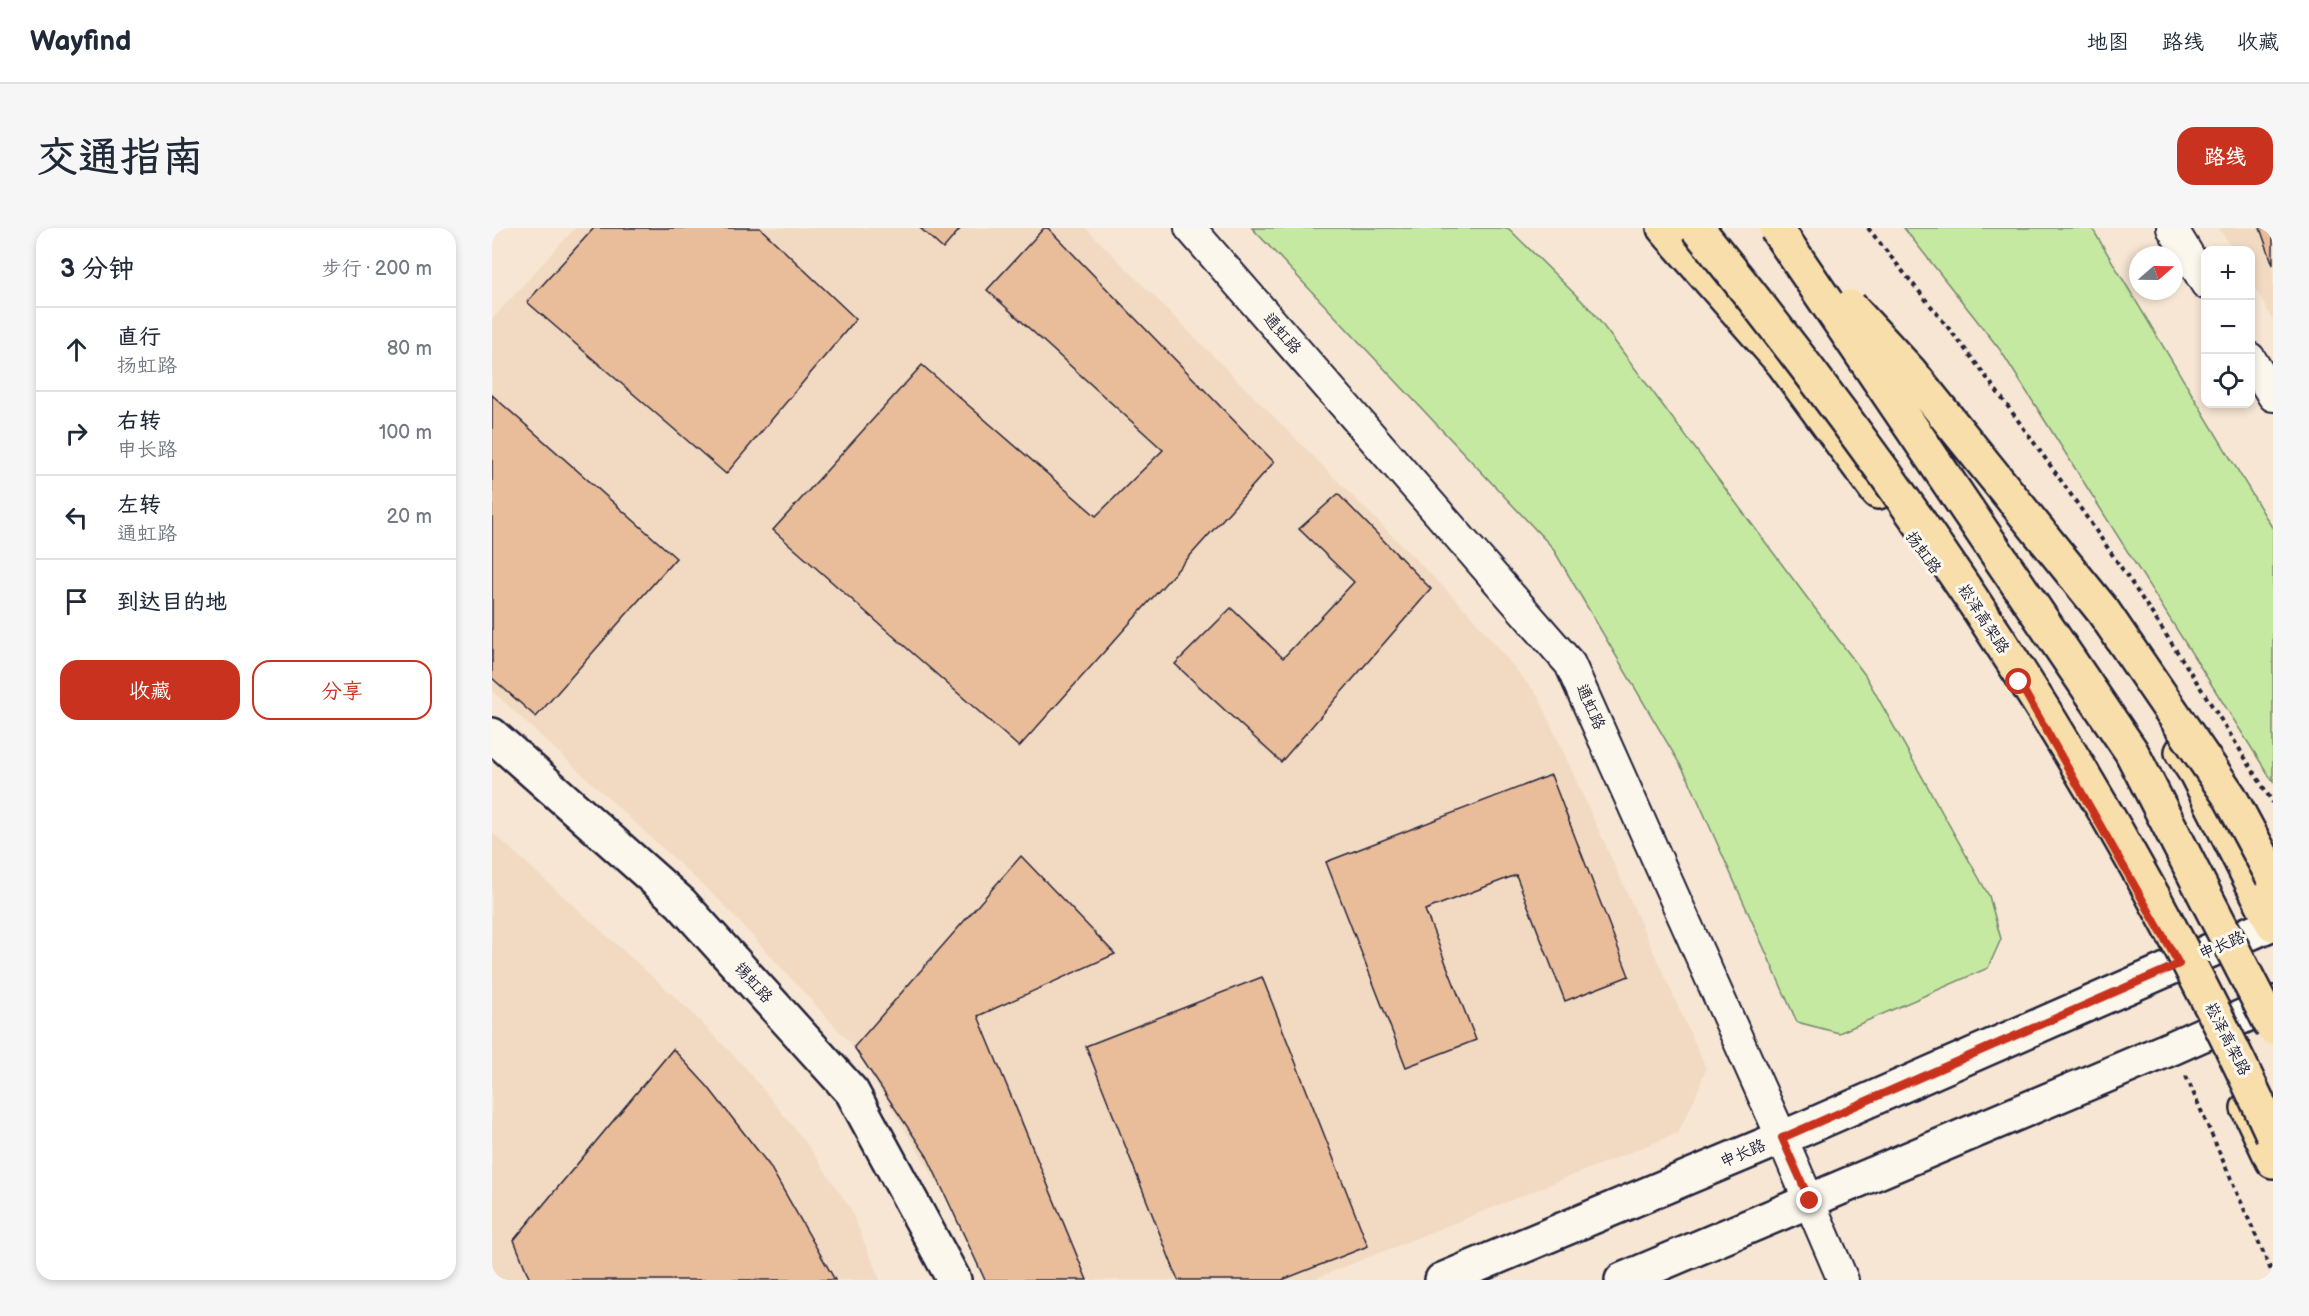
<!DOCTYPE html>
<html lang="zh">
<head>
<meta charset="utf-8">
<style>
	body { margin:0; font-family:"Balsamiq Sans","LXGW WenKai TC",sans-serif; background:#f6f6f7; color:#1f2937 }
	.controls { position:absolute; right:18px; top:18px; display:grid; overflow:hidden; border-radius:12px; box-shadow:0 3px 9px #0003 }
	.controls button { width:54px; height:54px; display:grid; place-items:center; padding:0; border:0; border-bottom:2px solid #e0e1e3; background:#fff; color:#1f2937; font:30px sans-serif }
	.compass { position:absolute; left:1637px; top:18px; width:54px; height:54px; border-radius:50%; background:#fff; box-shadow:0 3px 9px #0003; rotate:70deg }
	.stop { position:absolute; width:18px; height:18px; margin:-14px; border:4px solid #c8321e; border-radius:50%; background:#fff }
	.stop.end { background:#c8321e; border-color:#fff; box-shadow:0 2px 6px #0008 }
	.list { margin:0; padding:0; list-style:none }
	h2 { display:flex; justify-content:space-between; align-items:center; height:78px; margin:0; padding:0 24px; font-size:26px }
	h2 small { font-size:20px; font-weight:400; color:#747a83 }
	.list li { display:grid; grid-template-columns:39px 1fr auto; gap:18px; align-items:center; box-sizing:border-box; height:84px; padding:0 24px; border-top:2px solid #e0e1e3 }
	.list b { display:block; font-size:22px; white-space:nowrap }
	.list p { margin:0; font-size:20px; white-space:nowrap; color:#747a83 }
	.list em { font-size:20px; font-style:normal; color:#747a83 }
	.actions { display:flex; gap:12px; padding:18px 24px }
	.actions a { flex:1; padding:14px 0; border:2px solid #c8321e; border-radius:18px; text-align:center; font-size:21px; color:#c8321e }
	.actions .main { background:#c8321e; color:#fff }
	.icon { flex:none; width:33px; height:33px; fill:none; stroke:currentColor; stroke-width:2; stroke-linecap:round; stroke-linejoin:round }
	.map { position:relative; flex:none; width:1781px; height:1052px; overflow:hidden; border-radius:18px }
	header { display:flex; align-items:center; gap:36px; box-sizing:border-box; height:84px; padding:0 30px; background:#fff; border-bottom:2px solid #e0e1e3 }
	header strong { font-size:28px }
	nav { display:flex; gap:33px; margin-inline-start:auto; font-size:21px }
	.intro { display:flex; align-items:center; justify-content:space-between; box-sizing:border-box; height:144px; padding:0 36px }
	h1 { margin:0; font-size:42px }
	.button { padding:15px 27px; border-radius:18px; background:#c8321e; color:#fff; font-size:21px; font-weight:700 }
	main { display:flex; gap:36px; padding:0 36px }
	aside { flex:1; background:#fff; border-radius:18px; box-shadow:0 3px 9px #0003 }
	.map>svg:first-child { display:block }
	.built { fill:#f2dac2 }
	.green { fill:#c6e9a2; stroke:#74866e; stroke-width:1.5 }
	.building { fill:#eabd9a; stroke:#22223b; stroke-width:1.5 }
	.lines { fill:none; stroke-linecap:round; stroke-linejoin:round }
	.street-casing { stroke:#22223b; stroke-width:34 }
	.secondary-casing { stroke:#22223b; stroke-width:38 }
	.primary-casing { stroke:#22223b; stroke-width:38 }
	.path { stroke:#22223b; stroke-width:4; stroke-dasharray:4.5 4.5; stroke-linecap:butt }
	.street { stroke:#fbf7ec; stroke-width:30 }
	.secondary { stroke:#fbf7ec; stroke-width:33 }
	.primary { stroke:#f8deab; stroke-width:33 }
	.highway-bridge-casing { stroke:#22223b; stroke-width:38; stroke-linecap:butt }
	.highway-bridge { stroke:#f8deab; stroke-width:33 }
	.route { stroke:#c8321e; stroke-width:8 }
	.labels { text-anchor:middle; dominant-baseline:central; stroke-width:6; stroke-linejoin:round; paint-order:stroke }
	.street-label { font-size:16px; fill:#22223b; stroke:#fbf7ec }
</style>
</head>
<body>
<header>
<strong>Wayfind</strong>
<nav><a>地图</a><a>路线</a><a>收藏</a></nav>
</header>
<div class="intro"><h1>交通指南</h1><a class="button">路线</a></div>
<main>
<aside>
<h2>3 分钟<small>步行 · 200 m</small></h2>
<ul class="list">
<li><svg class="icon" aria-label="ahead" viewBox="0 0 24 24"><path d="M12 20V5M6 11l6-6 6 6"/></svg><div><b>直行</b><p>扬虹路</p></div><em>80 m</em></li>
<li><svg class="icon" aria-label="right" viewBox="0 0 24 24"><path d="M7 20v-9h11M14 6l5 5-5 5"/></svg><div><b>右转</b><p>申长路</p></div><em>100 m</em></li>
<li><svg class="icon" aria-label="left" viewBox="0 0 24 24"><path d="M17 20v-9H6M10 6l-5 5 5 5"/></svg><div><b>左转</b><p>通虹路</p></div><em>20 m</em></li>
<li><svg class="icon" aria-label="arrive" viewBox="0 0 24 24"><path d="M6 21V4h12l-3 4 3 4H6"/></svg><div><b>到达目的地</b></div></li>
</ul>
<div class="actions"><a class="main">收藏</a><a>分享</a></div>
</aside>
<div class="map">
<svg width="1781" height="1052" viewBox="0 0 1781 1052">
	<rect width="100%" height="100%" fill="#f6e6d3"/>
	<filter id="ink" filterUnits="userSpaceOnUse"><feTurbulence type="fractalNoise" baseFrequency=".0167" numOctaves="2"/><feDisplacementMap in="SourceGraphic" scale="12" xChannelSelector="R" yChannelSelector="G"/><feConvolveMatrix kernelMatrix="1 2 1 2 8 2 1 2 1" color-interpolation-filters="sRGB"/></filter>
	<g filter="url(#ink)">
		<path class="built" d="M83 0H594L976 384 1046 468 1214 840 1204 868 1186 905 820 1052H493L455 970 362 819 228 673 0 463V91Z
			M1727 0H1781V92L1759 53 1758 22H1741Z
			M0 604 196 781 253 839 315 916 358 980 388 1052H0Z"/>
		<path class="green" d="M760 0H1016L1100 83 1373 447 1497 668 1509 711 1496 740 1347 805 1305 794 1196 550 1060 319Z
			M1412 0H1600L1781 301V554L1509 123Z"/>
		<path class="building" d="M102 0H268L364 91 234 246 35 74Z
			M428 0H469L451 21Z
			M552 0H556L782 234 527 519 281 302 430 137 604 288 671 222 495 62Z
			M1768 0H1781V37Z
			M0 167 184 330 44 489 0 450Z
			M846 266 939 361 789 534 683 436 739 380 791 430 862 354 807 301Z
			M1059 547 1137 748 1073 773 1024 647 933 682 984 812 914 839 834 634Z
			M529 628 623 726 486 788 595 1052H493L435 928 362 819Z
			M770 749 876 1018 790 1052H686L594 818Z
			M181 821 216 859 277 937 343 1052H38L22 1012Z"/>
		<g class="lines">
			<g class="street-casing">
				<path id="street" d="M698 0 1078 436 1290 910 1351 1052
					M1680 0 1714 56
					M1758 130 1781 168"/>
			</g>
			<g class="secondary-casing">
				<path id="secondary" d="M0 507 189 675 360 864 462 1052
					M950 1052 1311 901 1781 695
					M1130 1052 1682 819 1781 775"/>
			</g>
			<g class="primary-casing">
				<path id="primary" d="M1172 0 1291 135 1386 264
					M1690 524 1704 545 1781 696
					M1756 880 1781 933"/>
			</g>
			<path class="path" d="M1376 0C1413 47 1453 94 1489 142 1593 282 1690 427 1781 575
				M1694 848 1781 1047"/>
			<use href="#street" class="street"/>
			<use href="#secondary" class="secondary"/>
			<use href="#primary" class="primary"/>
			<g class="highway-bridge-casing">
				<path id="highway-bridge" d="M1205 0C1431 278 1633 581 1781 907
					M1284 0 1639 523 1781 800
					M1358 79 1419 145 1611 383 1738 569 1781 649"/>
			</g>
			<use href="#highway-bridge" class="highway-bridge"/>
		</g>
	</g>
	<g class="lines" filter="url(#ink)">
		<path class="route" d="M1318 973 1290 910 1687 736 1527 454"/>
	</g>
	<g class="labels">
		<g class="street-label">
			<text transform="translate(790 106) rotate(49)">通虹路</text>
			<text transform="translate(1431 325) rotate(54)">扬虹路</text>
			<text transform="translate(1491 391) rotate(57)">崧泽高架路</text>
			<text transform="translate(1098 479) rotate(66)">通虹路</text>
			<text transform="translate(1730 718) rotate(-23)">申长路</text>
			<text transform="translate(261 755) rotate(48)">锡虹路</text>
			<text transform="translate(1735 811) rotate(63)">崧泽高架路</text>
			<text transform="translate(1251 926) rotate(-23)">申长路</text>
		</g>
	</g>
</svg>
<div class="controls">
<button>+</button>
<button>−</button>
<button><svg class="icon" aria-label="locate" viewBox="0 0 24 24"><circle cx="12" cy="12" r="6"/><path d="M12 2v4M12 18v4M2 12h4M18 12h4"/></svg></button>
</div>
<svg class="compass" viewBox="-18 -18 36 36"><path d="M0-13l5 13h-10z" fill="#e53935"/><path d="M0 13l5-13h-10z" fill="#747a83"/></svg>
<div class="stop" style="left:1527px;top:454px"></div>
<div class="stop end" style="left:1318px;top:973px"></div>
</div>
</main>
</body>
</html>
